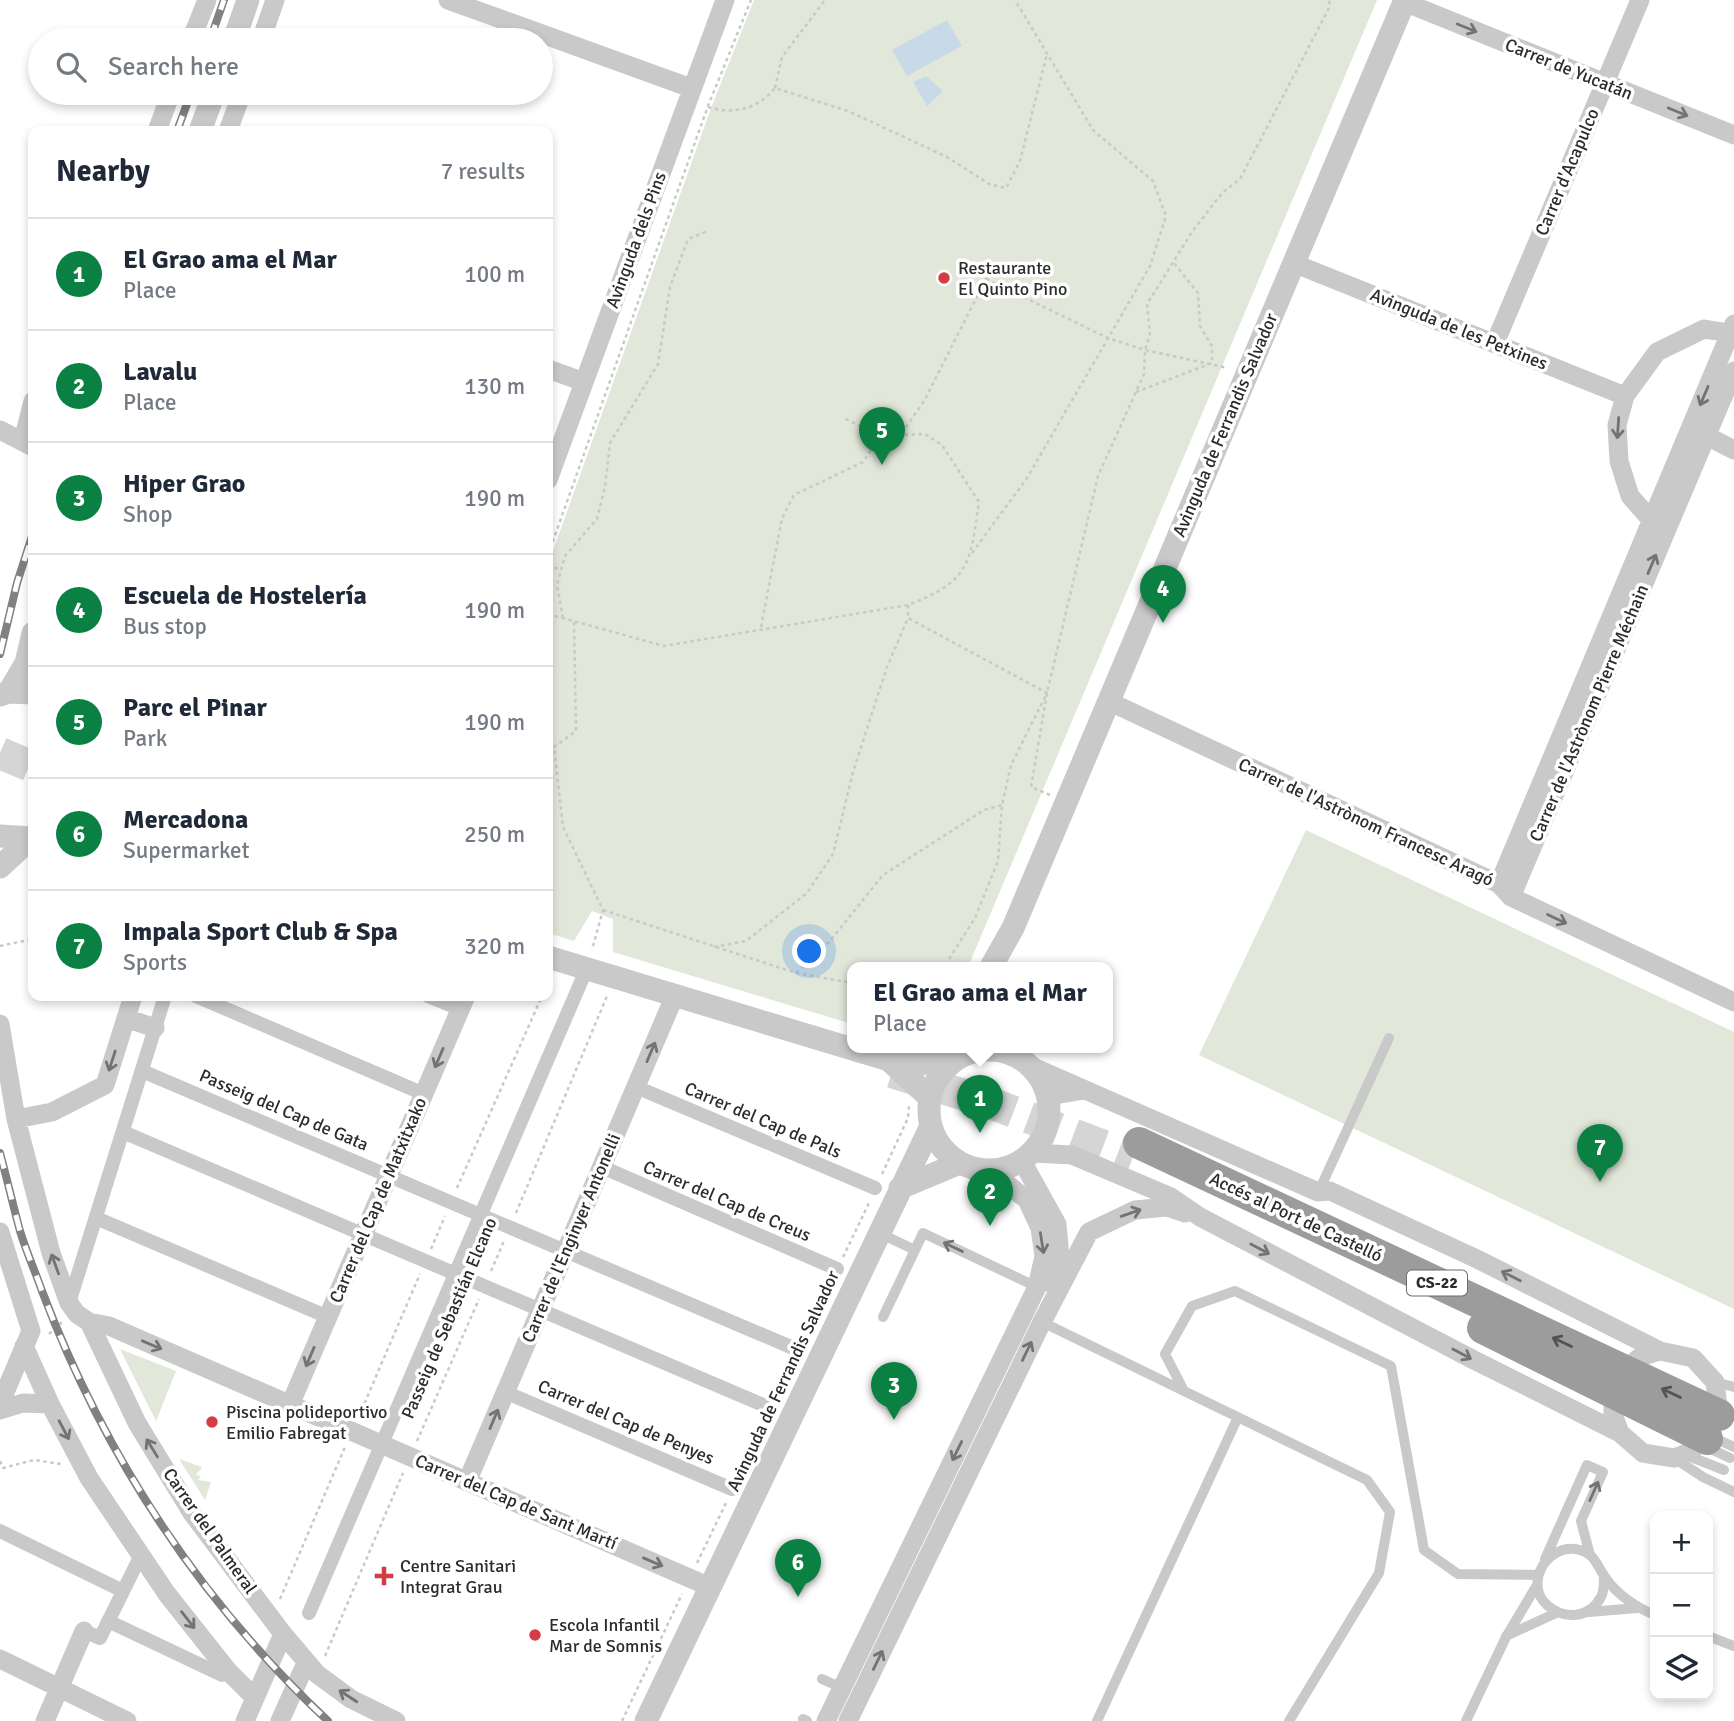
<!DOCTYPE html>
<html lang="en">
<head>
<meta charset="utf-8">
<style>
	body { margin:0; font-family:Signika,sans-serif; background:#f2f2f3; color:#1f2937 }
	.controls { position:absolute; right:21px; bottom:21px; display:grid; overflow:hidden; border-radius:14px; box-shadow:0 4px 10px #0003 }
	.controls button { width:63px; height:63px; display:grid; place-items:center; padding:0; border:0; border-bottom:2px solid #e0e1e3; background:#fff; color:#1f2937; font:35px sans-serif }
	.you { position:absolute; left:810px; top:952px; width:24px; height:24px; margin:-18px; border:5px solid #fff; border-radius:50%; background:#1a73e8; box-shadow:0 0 0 10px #1a73e833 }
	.badge { display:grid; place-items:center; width:46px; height:46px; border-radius:50%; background:#0b8043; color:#fff; font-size:23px; font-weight:700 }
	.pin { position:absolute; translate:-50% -58px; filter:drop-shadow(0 2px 4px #0008) }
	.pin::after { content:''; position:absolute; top:37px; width:24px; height:21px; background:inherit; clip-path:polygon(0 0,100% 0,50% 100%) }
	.popup { position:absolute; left:847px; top:962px; width:266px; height:91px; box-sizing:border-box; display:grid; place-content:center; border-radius:14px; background:#fff; filter:drop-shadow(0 2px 5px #0005); font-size:23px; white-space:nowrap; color:#747a83 }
	.popup b { font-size:26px; color:#1f2937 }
	.popup::after { content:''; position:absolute; left:50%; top:100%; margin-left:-14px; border:14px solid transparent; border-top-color:#fff }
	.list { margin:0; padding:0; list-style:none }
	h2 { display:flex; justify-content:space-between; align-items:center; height:91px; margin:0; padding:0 28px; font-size:30px }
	h2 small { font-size:23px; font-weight:400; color:#747a83 }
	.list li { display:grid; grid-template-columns:46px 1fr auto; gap:21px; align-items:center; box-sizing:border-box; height:112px; padding:0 28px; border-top:2px solid #e0e1e3 }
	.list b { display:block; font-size:26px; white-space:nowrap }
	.list p { margin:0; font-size:23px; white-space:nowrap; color:#747a83 }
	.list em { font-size:23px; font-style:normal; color:#747a83 }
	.icon { flex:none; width:38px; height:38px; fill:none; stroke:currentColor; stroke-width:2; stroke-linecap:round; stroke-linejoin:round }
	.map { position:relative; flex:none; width:1734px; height:1721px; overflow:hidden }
	.search { position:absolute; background:#fff; box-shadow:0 4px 10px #0003; left:28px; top:28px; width:525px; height:77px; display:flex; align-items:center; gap:18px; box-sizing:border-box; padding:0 24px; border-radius:38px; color:#747a83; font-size:26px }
	.panel { position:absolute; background:#fff; box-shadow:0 4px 10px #0003; left:28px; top:126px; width:525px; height:875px; border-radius:14px }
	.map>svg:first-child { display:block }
	.green { fill:#e1e8da }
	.water { fill:#c8dae7 }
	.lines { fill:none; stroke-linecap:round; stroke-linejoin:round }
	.trunk-tunnel { stroke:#d5d5d5; stroke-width:32; stroke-dasharray:32 16; stroke-linecap:butt }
	.path { stroke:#c9c9c9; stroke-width:2.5; stroke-dasharray:3.5 3.5; stroke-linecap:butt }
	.service { stroke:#c9c9c9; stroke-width:10 }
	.pedestrian { stroke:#c9c9c9; stroke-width:14 }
	.minor { stroke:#c9c9c9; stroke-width:19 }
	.tertiary { stroke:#c9c9c9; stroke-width:23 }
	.trunk { stroke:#9c9c9c; stroke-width:32 }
	.rail-casing { stroke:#818181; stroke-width:8 }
	.rail { stroke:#fff; stroke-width:5; stroke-dasharray:16; stroke-linecap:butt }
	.oneway { stroke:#737373 }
	.oneway2 { stroke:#535353 }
	.poi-dot { fill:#d33d43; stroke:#fff; stroke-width:2.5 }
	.labels { text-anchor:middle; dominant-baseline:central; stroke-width:7; stroke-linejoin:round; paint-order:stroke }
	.shield { fill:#fff; stroke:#6b6b6b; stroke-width:2 }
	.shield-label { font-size:16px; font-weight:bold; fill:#2c2c2c }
	.street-label { font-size:18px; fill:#2c2c2c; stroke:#fff }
	.poi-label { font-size:18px; fill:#2c2c2c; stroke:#fff; text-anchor:start }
</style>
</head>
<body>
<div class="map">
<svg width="1734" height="1721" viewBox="0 0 1734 1721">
	<rect width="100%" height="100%" fill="#fff"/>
	<path class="green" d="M754 0H1377L968 967H852V1024L613 952V919L592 911 574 941 548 933V565L711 108Z
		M1306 830 1734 1032V1309L1199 1055Z
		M120 1349 176 1371 156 1421Z
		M179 1459 202 1467 196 1475 201 1476 198 1480 211 1482 205 1500Z"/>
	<path class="water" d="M947 20 962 46 907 76 892 50Z
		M926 76 943 91 927 106 913 82Z"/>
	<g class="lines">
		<path class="trunk-tunnel" d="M0 753 33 767
			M892 1072 993 1104 1133 1157"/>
		<path class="path" d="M775 88 782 57 825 0
			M708 107C734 115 758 109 775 88L848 111 947 157 989 184 1006 188 1020 161 1047 54
			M986 279 1108 338 1145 350 1228 368
			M1136 392 1212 363V346L1200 326 1198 293 1174 263
			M902 433 924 401 986 279 1014 267
			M972 553 1027 478 1150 266 1166 216 1153 181 1093 130 1015 0
			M548 555 708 106 751 0
			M548 565 561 570
			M908 605V618L1047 693 1011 765 1002 805 998 861 975 918 944 967
			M548 614 664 646 908 605C971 581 970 563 979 502L942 445 925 434 880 436 844 418
			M563 618 557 585 565 556 597 519 605 486 610 443 658 364 670 287 688 239 708 231
			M574 622 576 731 554 747 563 827 603 910 592 950
			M761 627 782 518 794 495 863 462 880 436
			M1050 795 1031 787 1047 693 1098 476 1144 374 1145 350 1150 333 1147 304 1192 232 1222 193 1240 179 1328 10 1330 0
			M603 910 796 973 852 983
			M0 946 33 939
			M714 947 746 941 807 893 833 854 853 772 887 667 908 618
			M796 973 830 941 883 875 984 810 1002 805
			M882 1174 908 1118 909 1106
			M457 1188 542 996
			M516 1213 607 996
			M431 1249 445 1216
			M843 1257 869 1203
			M491 1271 504 1241
			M49 1334 62 1322
			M805 1336 831 1282
			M777 1396 792 1364
			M359 1416 420 1274
			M417 1441 479 1299
			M0 1461 3 1468 34 1460 61 1464
			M739 1475 765 1421
			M697 1563 726 1503
			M280 1599 345 1447
			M325 1656 403 1473
			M622 1721 682 1594"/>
		<path class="service" d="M1319 1191 1389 1038
			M879 1233 915 1250 923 1233 1037 1287
			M883 1317 915 1250
			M1042 1322 1367 1480 1390 1512 1379 1573 1289 1721
			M1715 1382 1734 1387
			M1184 1391 1165 1354 1192 1306 1235 1291 1391 1366 1424 1550 1458 1574 1538 1575
			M1711 1440 1721 1441 1734 1447
			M1709 1443 1715 1451 1730 1458
			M1686 1455 1724 1470
			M1674 1458 1703 1477 1734 1492
			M1545 1559 1587 1465 1603 1472 1581 1521 1590 1555
			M1604 1576C1604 1583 1604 1592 1601 1597 1589 1619 1564 1620 1547 1605 1524 1584 1546 1546 1575 1549 1595 1552 1595 1563 1605 1577 1616 1594 1637 1608 1655 1615
			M1589 1612 1637 1608
			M1506 1636 1556 1613
			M1708 1636 1734 1646
			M822 1679 842 1688
			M803 1719 807 1721
			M1097 1721 1238 1417
			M1466 1721 1506 1637 1537 1585"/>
		<path class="pedestrian" d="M196 996 424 1094
			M428 996 460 1009
			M142 1071 798 1350
			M636 1087 875 1188
			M123 1132 770 1408
			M602 1167 837 1269
			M96 1218 328 1317
			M69 1303 165 996
			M505 1392 732 1489
			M0 1531 123 1591
			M309 1613 587 968
			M108 1621 222 1675
			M84 1631 100 1638 141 1555"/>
		<path class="minor" d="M448 0 691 88
			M1404 2 1734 135
			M191 40 207 0
			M261 40 275 0
			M157 131 171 93
			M228 131 242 93
			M1293 263 1625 396
			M1495 343 1640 0
			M548 369 584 382
			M0 430 33 447
			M1707 436 1734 450
			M23 440 33 401
			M548 480 725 0
			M1660 525 1652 521 1630 496 1619 461 1617 425 1625 396 1657 352 1704 329 1734 334
			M1108 701 1499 884 1511 897 1734 1002
			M1499 884 1734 324
			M1511 897 1734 371
			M126 1018 155 1028
			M0 1024 16 1119 51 1253 69 1303 77 1314 89 1322 137 1423 192 1513 283 1634 317 1674 351 1699 396 1721
			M1033 1067 1318 1192 1330 1191 1477 1259 1660 1351
			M1049 1096 1084 1090
			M16 1119 52 1112 105 1085 133 996
			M1033 1153 1072 1155 1171 1197 1200 1217 1472 1359 1620 1433 1643 1453 1674 1458 1685 1454 1707 1439 1719 1415 1715 1382 1693 1358 1660 1351 1640 1357 1624 1371 1613 1393V1414L1620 1433
			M1022 1161 1057 1224 1060 1257 1053 1285
			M0 1232 31 1331 0 1404
			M89 1322 109 1326 710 1587
			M24 1346 50 1404 89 1478 167 1594 228 1671 255 1698
			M290 1405 466 996
			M0 1410 23 1403 50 1404
			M467 1482 675 995
			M0 1659 127 1721
			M45 1721 84 1631
			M245 1721 283 1634
			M280 1721 306 1663
			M826 1721 1037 1287 1044 1256 1040 1228 1027 1200 991 1171
			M848 1721 1042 1322 1089 1232 1135 1210 1167 1207 1185 1213"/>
		<path class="tertiary" d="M234 40 248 0
			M200 131 214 93
			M9 692 26 663 33 633
			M0 695 9 692 33 693
			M0 836 33 838
			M0 867 30 839
			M548 957 889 1060 949 1065
			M991 967 1013 928 1405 0
			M929 1110a60 60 0 1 1 120 0a60 60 0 1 1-120 0Z
			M889 1060 930 1098
			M900 1188 960 1163
			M646 1721 931 1126"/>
		<path class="trunk" d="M1139 1143 1719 1415
			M1483 1328 1707 1439"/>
		<g class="rail-casing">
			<path id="rail" d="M210 40 224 0
				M177 131 191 93
				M0 654 17 583 33 533
				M0 1153C7 1179 13 1205 20 1231 26 1251 35 1271 42 1291 104 1455 200 1601 328 1721"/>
		</g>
		<use href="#rail" class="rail"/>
	</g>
	<defs><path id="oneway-shaft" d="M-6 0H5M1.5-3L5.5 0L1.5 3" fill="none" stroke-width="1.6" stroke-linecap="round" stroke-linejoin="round" transform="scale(1.75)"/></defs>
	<g class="oneway">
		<use href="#oneway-shaft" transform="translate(1467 28) rotate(22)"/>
		<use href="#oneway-shaft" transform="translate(1678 112) rotate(22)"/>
		<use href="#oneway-shaft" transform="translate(1704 396) rotate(113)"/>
		<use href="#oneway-shaft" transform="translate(1618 428) rotate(94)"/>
		<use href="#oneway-shaft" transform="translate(1652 564) rotate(-67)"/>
		<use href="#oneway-shaft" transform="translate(1557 919) rotate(25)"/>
		<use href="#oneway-shaft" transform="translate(651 1052) rotate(-67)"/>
		<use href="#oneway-shaft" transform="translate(439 1058) rotate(113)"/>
		<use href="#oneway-shaft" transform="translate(112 1061) rotate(108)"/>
		<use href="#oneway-shaft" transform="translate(1131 1213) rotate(-19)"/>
		<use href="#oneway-shaft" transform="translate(1042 1243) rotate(81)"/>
		<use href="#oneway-shaft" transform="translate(953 1247) rotate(-155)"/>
		<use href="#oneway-shaft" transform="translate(1260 1249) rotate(28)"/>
		<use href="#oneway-shaft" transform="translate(55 1264) rotate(-110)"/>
		<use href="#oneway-shaft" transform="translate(1511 1276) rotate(-153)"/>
		<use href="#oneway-shaft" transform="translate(152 1345) rotate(23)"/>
		<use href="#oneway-shaft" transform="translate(1027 1351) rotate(-64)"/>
		<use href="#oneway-shaft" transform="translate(1462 1354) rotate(28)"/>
		<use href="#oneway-shaft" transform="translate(310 1357) rotate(113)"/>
		<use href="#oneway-shaft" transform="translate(494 1419) rotate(-67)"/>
		<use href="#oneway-shaft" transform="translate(64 1430) rotate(62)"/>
		<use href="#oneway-shaft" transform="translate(152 1448) rotate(-122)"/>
		<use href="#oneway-shaft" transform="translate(957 1451) rotate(116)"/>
		<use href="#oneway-shaft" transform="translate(1594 1491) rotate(-66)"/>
		<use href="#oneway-shaft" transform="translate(653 1562) rotate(23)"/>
		<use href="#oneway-shaft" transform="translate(188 1620) rotate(52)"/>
		<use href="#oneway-shaft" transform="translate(878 1660) rotate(-64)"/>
		<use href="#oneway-shaft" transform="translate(348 1696) rotate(-147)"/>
	</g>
	<g class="oneway2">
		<use href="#oneway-shaft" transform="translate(1562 1342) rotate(-155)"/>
		<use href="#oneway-shaft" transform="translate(1671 1393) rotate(-155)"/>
	</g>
	<g class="poi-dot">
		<circle cx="944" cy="278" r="7"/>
		<circle cx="212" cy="1422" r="7"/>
		<path d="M380.5 1565.5h7v7h7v7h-7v7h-7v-7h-7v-7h7z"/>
		<circle cx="535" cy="1635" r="7"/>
	</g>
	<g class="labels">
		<rect class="shield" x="1407" y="1270.5" width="60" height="25" rx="5"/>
		<g class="shield-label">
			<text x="1437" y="1283">CS-22</text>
		</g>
		<g class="street-label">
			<text transform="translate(1569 69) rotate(22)">Carrer de Yucatán</text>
			<text transform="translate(1567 172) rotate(-67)">Carrer d'Acapulco</text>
			<text transform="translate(636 240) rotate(-70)">Avinguda dels Pins</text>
			<text transform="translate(1459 329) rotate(22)">Avinguda de les Petxines</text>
			<text transform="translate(1225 425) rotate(-67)">Avinguda de Ferrandis Salvador</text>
			<text transform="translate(1589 713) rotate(-67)">Carrer de l'Astrònom Pierre Méchain</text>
			<text transform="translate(1366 822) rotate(25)">Carrer de l'Astrònom Francesc Aragó</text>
			<text transform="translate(284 1110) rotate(23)">Passeig del Cap de Gata</text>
			<text transform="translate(763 1120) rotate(23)">Carrer del Cap de Pals</text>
			<text transform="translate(378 1200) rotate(-67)">Carrer del Cap de Matxitxako</text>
			<text transform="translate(727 1201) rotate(23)">Carrer del Cap de Creus</text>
			<text transform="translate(1296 1217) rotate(25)">Accés al Port de Castelló</text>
			<text transform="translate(571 1238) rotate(-67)">Carrer de l'Enginyer Antonelli</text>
			<text transform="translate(449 1318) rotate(-67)">Passeig de Sebastián Elcano</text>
			<text transform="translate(783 1381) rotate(-65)">Avinguda de Ferrandis Salvador</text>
			<text transform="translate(626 1422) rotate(23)">Carrer del Cap de Penyes</text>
			<text transform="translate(516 1502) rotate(23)">Carrer del Cap de Sant Martí</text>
			<text transform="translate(210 1531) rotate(55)">Carrer del Palmeral</text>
		</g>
		<g class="poi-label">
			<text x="958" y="268">Restaurante<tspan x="958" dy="21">El Quinto Pino</tspan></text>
			<text x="226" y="1412">Piscina polideportivo<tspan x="226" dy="21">Emilio Fabregat</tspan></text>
			<text x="400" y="1566">Centre Sanitari<tspan x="400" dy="21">Integrat Grau</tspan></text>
			<text x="549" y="1625">Escola Infantil<tspan x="549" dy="21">Mar de Somnis</tspan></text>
		</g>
	</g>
</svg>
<div class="controls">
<button>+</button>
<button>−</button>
<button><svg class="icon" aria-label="layers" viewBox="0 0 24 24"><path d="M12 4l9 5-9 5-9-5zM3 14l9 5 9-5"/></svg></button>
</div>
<div class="you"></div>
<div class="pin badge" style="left:980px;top:1133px">1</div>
<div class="popup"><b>El Grao ama el Mar</b>Place</div>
<div class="pin badge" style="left:990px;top:1226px">2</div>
<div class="pin badge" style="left:894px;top:1420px">3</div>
<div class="pin badge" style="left:1163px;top:623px">4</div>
<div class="pin badge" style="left:882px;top:465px">5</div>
<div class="pin badge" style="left:798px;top:1597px">6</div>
<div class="pin badge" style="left:1600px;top:1182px">7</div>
<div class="search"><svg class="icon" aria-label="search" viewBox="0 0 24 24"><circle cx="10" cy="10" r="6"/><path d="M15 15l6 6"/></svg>Search here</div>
<section class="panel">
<h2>Nearby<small>7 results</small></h2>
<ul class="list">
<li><span class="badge">1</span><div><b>El Grao ama el Mar</b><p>Place</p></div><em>100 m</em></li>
<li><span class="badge">2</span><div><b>Lavalu</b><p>Place</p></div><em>130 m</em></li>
<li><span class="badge">3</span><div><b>Hiper Grao</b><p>Shop</p></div><em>190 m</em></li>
<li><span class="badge">4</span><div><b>Escuela de Hostelería</b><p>Bus stop</p></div><em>190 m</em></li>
<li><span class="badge">5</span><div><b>Parc el Pinar</b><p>Park</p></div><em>190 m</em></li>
<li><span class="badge">6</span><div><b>Mercadona</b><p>Supermarket</p></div><em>250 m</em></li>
<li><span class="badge">7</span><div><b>Impala Sport Club &amp; Spa</b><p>Sports</p></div><em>320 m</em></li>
</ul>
</section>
</div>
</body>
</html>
